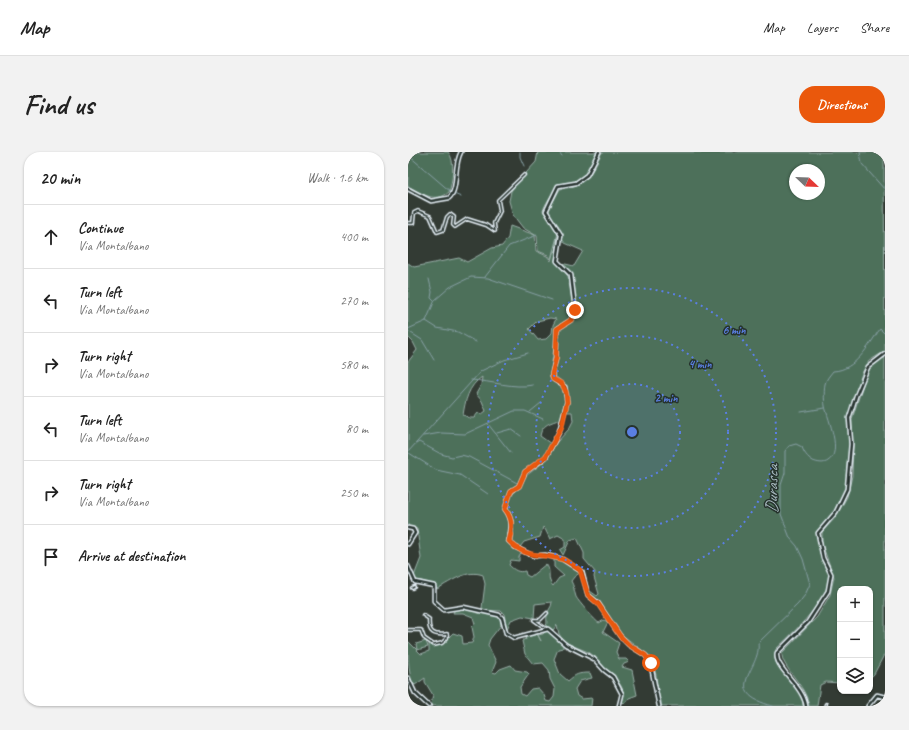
<!DOCTYPE html>
<html lang="en">
<head>
<meta charset="utf-8">
<style>
	body { margin:0; font-family:Caveat,sans-serif; background:#f2f2f2; color:#222 }
	.controls { position:absolute; right:12px; bottom:12px; display:grid; overflow:hidden; border-radius:8px; box-shadow:0 1px 3px #0004 }
	.controls button { width:36px; height:36px; display:grid; place-items:center; padding:0; border:0; border-bottom:1px solid #e0e0e0; background:#fff; color:#222; font:20px sans-serif }
	.compass { position:absolute; left:381px; top:12px; width:36px; height:36px; border-radius:50%; background:#fff; box-shadow:0 1px 3px #0004; rotate:113deg }
	.stop { position:absolute; width:12px; height:12px; margin:-9px; border:3px solid #ea580c; border-radius:50%; background:#fff }
	.stop.end { background:#ea580c; border-color:#fff; box-shadow:0 1px 4px #0008 }
	.list { margin:0; padding:0; list-style:none }
	h2 { display:flex; justify-content:space-between; align-items:center; height:52px; margin:0; padding:0 16px; font-size:17px }
	h2 small { font-size:13px; font-weight:400; color:#767676 }
	.list li { display:grid; grid-template-columns:26px 1fr auto; gap:12px; align-items:center; box-sizing:border-box; height:64px; padding:0 16px; border-top:1px solid #e0e0e0 }
	.list b { display:block; font-size:15px; white-space:nowrap }
	.list p { margin:0; font-size:13px; white-space:nowrap; color:#767676 }
	.list em { font-size:13px; font-style:normal; color:#767676 }
	.icon { flex:none; width:22px; height:22px; fill:none; stroke:currentColor; stroke-width:2; stroke-linecap:round; stroke-linejoin:round }
	.map { position:relative; flex:none; width:477px; height:554px; overflow:hidden; border-radius:16px }
	header { display:flex; align-items:center; gap:24px; box-sizing:border-box; height:56px; padding:0 20px; background:#fff; border-bottom:1px solid #e0e0e0 }
	header strong { font-size:19px }
	nav { display:flex; gap:22px; margin-inline-start:auto; font-size:14px }
	.intro { display:flex; align-items:center; justify-content:space-between; box-sizing:border-box; height:96px; padding:0 24px }
	h1 { margin:0; font-size:28px }
	.button { padding:10px 18px; border-radius:16px; background:#ea580c; color:#fff; font-size:14px; font-weight:700 }
	main { display:flex; gap:24px; padding:0 24px }
	aside { flex:1; background:#fff; border-radius:16px; box-shadow:0 1px 3px #0004 }
	.map>svg:first-child { display:block }
	.green { fill:#4d6f5a; stroke:#9ab0a9; fill-rule:evenodd }
	.lines { fill:none; stroke-linecap:round; stroke-linejoin:round }
	.stream { stroke:#88a1a6; stroke-width:1 }
	.street-casing { stroke:#e8f1f8; stroke-width:4.5 }
	.secondary-casing { stroke:#e8f1f8; stroke-width:5.5 }
	.street { stroke:#26332d; stroke-width:1.5 }
	.secondary { stroke:#26332d; stroke-width:2.5 }
	.route { stroke:#ea580c; stroke-width:5 }
	.ring { fill:none; stroke:#5a7fe2; stroke-width:2; stroke-dasharray:2 4 }
	.labels { text-anchor:middle; dominant-baseline:central; stroke-width:3; stroke-linejoin:round; paint-order:stroke }
	.water-label { font-size:17px; font-style:italic; fill:#a8bbc1; stroke:#26332d }
	.centre { fill:#5a7fe2; stroke:#26332d; stroke-width:2 }
	.ring-label { font-size:12px; text-anchor:middle; font-weight:bold; fill:#5a7fe2; stroke:#26332d; stroke-width:3; stroke-linejoin:round; paint-order:stroke }
</style>
</head>
<body>
<header>
<strong>Map</strong>
<nav><a>Map</a><a>Layers</a><a>Share</a></nav>
</header>
<div class="intro"><h1>Find us</h1><a class="button">Directions</a></div>
<main>
<aside>
<h2>20 min<small>Walk · 1.6 km</small></h2>
<ul class="list">
<li><svg class="icon" aria-label="ahead" viewBox="0 0 24 24"><path d="M12 20V5M6 11l6-6 6 6"/></svg><div><b>Continue</b><p>Via Montalbano</p></div><em>400 m</em></li>
<li><svg class="icon" aria-label="left" viewBox="0 0 24 24"><path d="M17 20v-9H6M10 6l-5 5 5 5"/></svg><div><b>Turn left</b><p>Via Montalbano</p></div><em>270 m</em></li>
<li><svg class="icon" aria-label="right" viewBox="0 0 24 24"><path d="M7 20v-9h11M14 6l5 5-5 5"/></svg><div><b>Turn right</b><p>Via Montalbano</p></div><em>580 m</em></li>
<li><svg class="icon" aria-label="left" viewBox="0 0 24 24"><path d="M17 20v-9H6M10 6l-5 5 5 5"/></svg><div><b>Turn left</b><p>Via Montalbano</p></div><em>80 m</em></li>
<li><svg class="icon" aria-label="right" viewBox="0 0 24 24"><path d="M7 20v-9h11M14 6l5 5-5 5"/></svg><div><b>Turn right</b><p>Via Montalbano</p></div><em>250 m</em></li>
<li><svg class="icon" aria-label="arrive" viewBox="0 0 24 24"><path d="M6 21V4h12l-3 4 3 4H6"/></svg><div><b>Arrive at destination</b></div></li>
</ul>
</aside>
<div class="map">
<svg width="477" height="554" viewBox="0 0 477 554">
	<rect width="100%" height="100%" fill="#333b34"/>
	<filter id="ink" filterUnits="userSpaceOnUse"><feTurbulence type="fractalNoise" baseFrequency=".025" numOctaves="2"/><feDisplacementMap in="SourceGraphic" scale="8" xChannelSelector="R" yChannelSelector="G"/><feConvolveMatrix kernelMatrix="1 2 1 2 8 2 1 2 1" color-interpolation-filters="sRGB"/></filter>
	<g filter="url(#ink)">
		<path class="green" d="M0 0H40C48 8 44 31 41 40 28 52 12 41 0 34Z
			M130 0H189C184 11 179 29 164 31 158 31 154 30 149 34 145 41 136 53 135 59L150 81 143 107 140 103 130 99 129 84 115 76 105 63 101 49 103 39 108 32 128 10Z
			M194 0H476L477 199 461 209 454 221 441 261V304L437 337 430 354 409 380C409 396 418 407 421 421 426 443 383 483 368 497 359 517 395 531 395 554H253V549L250 543 248 523 243 505 213 482 190 448 181 441 182 439 189 444 191 442 186 425 187 420 176 407V401L169 386 162 388 155 403 152 398 157 395V387L150 383 142 387 137 377 135 375 132 385 116 390 112 395 103 389 105 381V368L100 355 103 344 112 335 118 324 137 309 149 290 161 277 165 269 164 260H159L161 242 156 231 147 224 146 221 149 207 150 177 163 170 169 159 165 123 153 111 166 114 175 99 157 91 154 87 151 74 141 62V57L152 37C179 34 183 22 194 0ZM387 18H411V42H387Z
			M102 74 127 83 128 99 139 104 143 109 150 84 147 109 160 124 165 156 164 164 160 168 149 174 142 224 144 229 153 233 157 247 153 267C142 271 134 272 132 284L143 292 134 306 115 320 109 333 102 337 95 358 102 368 98 390 114 400 111 405V409L103 408 101 413C106 418 110 421 117 419L118 423 122 425 138 412C144 419 138 427 145 434L151 426 156 424 146 415V407L155 409 173 420 166 425 163 429C166 434 166 439 168 445 170 449 188 470 191 471L196 468 200 470 195 480 211 491 208 500 211 507H218L221 510 216 512 214 515 224 518 229 543 221 546 217 551 214 550C220 532 204 526 195 515 190 510 188 505 182 501 173 496 156 493 151 482 150 479 150 476 149 473L145 478 138 474C140 470 138 468 139 464 139 458 144 456 144 450L127 452 126 466 114 464 103 468 99 477 96 462 93 459 75 458 74 456 77 432 75 423C59 417 44 429 29 437L26 433 7 427 6 424 13 406 9 377 0 374V210L9 198 5 190 0 185V111L6 115 51 106 59 110 84 96 94 94 100 86ZM142 166 148 167 145 173 144 181 138 187 130 188 121 177 129 169ZM74 225 73 233 68 242 74 249 78 259 74 262 70 261 66 266H62L55 263C57 250 60 234 74 225Z
			M477 205V501L466 522 462 526V437H432V531L418 530 412 533 409 554H401C399 534 372 514 374 501L409 465 422 443 426 425 414 392V380L427 366 439 345 444 324 445 294 444 267 460 217 469 209Z
			M47 457H58L92 465 93 473 82 487 80 493 88 510 84 520 88 521 92 517 103 513 107 518 119 520 121 522 112 535 113 542 117 544 123 537 130 536 136 543 138 549 142 550 146 545 147 537 142 527 141 518 135 511 125 512 117 502 114 489 117 487 118 488 117 485 128 480 133 489 130 483 135 482 138 478 143 480 155 493V496L150 497 146 507 152 522 160 529C168 522 170 521 182 521L184 526 172 529 167 537 169 544 174 547 184 546 183 554H24L23 552 25 543 17 530V526L7 533C0 529 0 499 0 489L13 502 21 499V492L33 493 45 481 54 484 55 492 64 491 66 485 64 475 67 472 65 465 55 461H45Z
			M18 489 20 495 9 498 8 492Z"/>
		<g class="lines">
			<path class="stream" d="M112 0V5L116 14
				M151 0 154 4
				M452 0 454 12 477 38
				M0 3 43 40
				M46 42 53 45
				M77 125 101 94 129 83
				M21 127 24 140 23 146 26 149
				M18 169 29 176 50 180 68 190
				M0 177 18 169 27 148 42 135 63 125 80 126 144 148
				M0 179 14 188 26 208
				M63 228C84 229 105 237 125 233
				M122 260 133 251
				M393 260 417 256
				M80 272 103 301
				M89 281 103 277 113 284
				M15 284 33 281 57 282 106 259H117L135 267
				M8 292 11 290 33 302 44 305 53 303 61 305 109 331
				M0 300 73 219 96 208 120 201
				M1 301 28 318 52 323 80 342
				M365 554C311 540 354 517 350 491L390 452 397 443 402 432 395 407 389 394 382 386 373 362V333L377 321V299L381 294 388 292 394 295C396 301 399 305 405 309 410 311 416 312 420 309 435 300 420 268 417 254 416 248 416 237 417 232 418 227 422 223 425 219 448 218 460 194 472 177L477 182"/>
			<g class="street-casing">
				<path id="street" d="M0 71H5L6 61 10 59 22 64 29 80 35 78 39 65 42 62 46 65 45 73 47 75 59 67 78 73 87 79 86 71 92 59 90 48 116 23
					M4 436 6 435
					M137 476 126 468H132L139 461
					M0 478H13L16 486 26 493 34 491 39 486V482C26 484 20 481 21 467L15 463
					M417 554 418 552"/>
			</g>
			<g class="secondary-casing">
				<path id="secondary" d="M191 0 179 23 168 31 150 34 138 59 153 83 149 109 163 123 167 156 163 168 149 177 148 206 144 222 145 227 157 235 159 250 151 280 138 305 117 320 111 334 103 339 97 357C105 367 104 377 101 389L107 395 125 404 137 403 154 407 174 420 180 443 190 451 212 484 221 493 237 503 242 509 251 554
					M0 37 23 49 41 46C51 37 45 14 53 0
					M0 376 5 377 7 381 0 392
					M0 414 7 430 26 434V449L36 458 55 455 91 463 94 466 98 481 106 486 140 477 158 493 186 507 196 518 205 525 214 542 211 554
					M0 526 7 541 21 554
					M398 554C395 533 366 516 369 501L400 470 420 439 423 422 415 406 410 381 428 360 439 337 443 292 441 266 448 244 460 215 477 202
					M460 554 469 543 477 545"/>
			</g>
			<use href="#street" class="street"/>
			<use href="#secondary" class="secondary"/>
		</g>
	</g>
	<g class="lines" filter="url(#ink)">
		<path class="route" d="M167 158 163 168 149 177 148 206 144 222 145 227 154 232 158 240 159 250 154 274 138 304 117 320 111 334 103 339 97 357C105 367 105 377 101 389 118 407 133 401 153 407 159 408 167 415 172 418L180 443 190 452 212 484 221 493 237 503 243 511"/>
	</g>
	<circle cx="224" cy="280" r="48" fill="#5a7fe2" fill-opacity=".12"/>
	<g class="ring">
		<circle cx="224" cy="280" r="48"/>
		<circle cx="224" cy="280" r="96"/>
		<circle cx="224" cy="280" r="144"/>
	</g>
	<g class="labels">
		<g class="water-label">
			<text transform="translate(364 337) rotate(-89)">Durasca</text>
		</g>
	</g>
	<circle cx="224" cy="280" r="6" class="centre"/>
	<g class="ring-label">
		<text x="326" y="182">6 min</text>
		<text x="292" y="216">4 min</text>
		<text x="258" y="250">2 min</text>
	</g>
</svg>
<div class="controls">
<button>+</button>
<button>−</button>
<button><svg class="icon" aria-label="layers" viewBox="0 0 24 24"><path d="M12 4l9 5-9 5-9-5zM3 14l9 5 9-5"/></svg></button>
</div>
<svg class="compass" viewBox="-18 -18 36 36"><path d="M0-13l5 13h-10z" fill="#e53935"/><path d="M0 13l5-13h-10z" fill="#767676"/></svg>
<div class="stop" style="left:243px;top:511px"></div>
<div class="stop end" style="left:167px;top:158px"></div>
</div>
</main>
</body>
</html>
